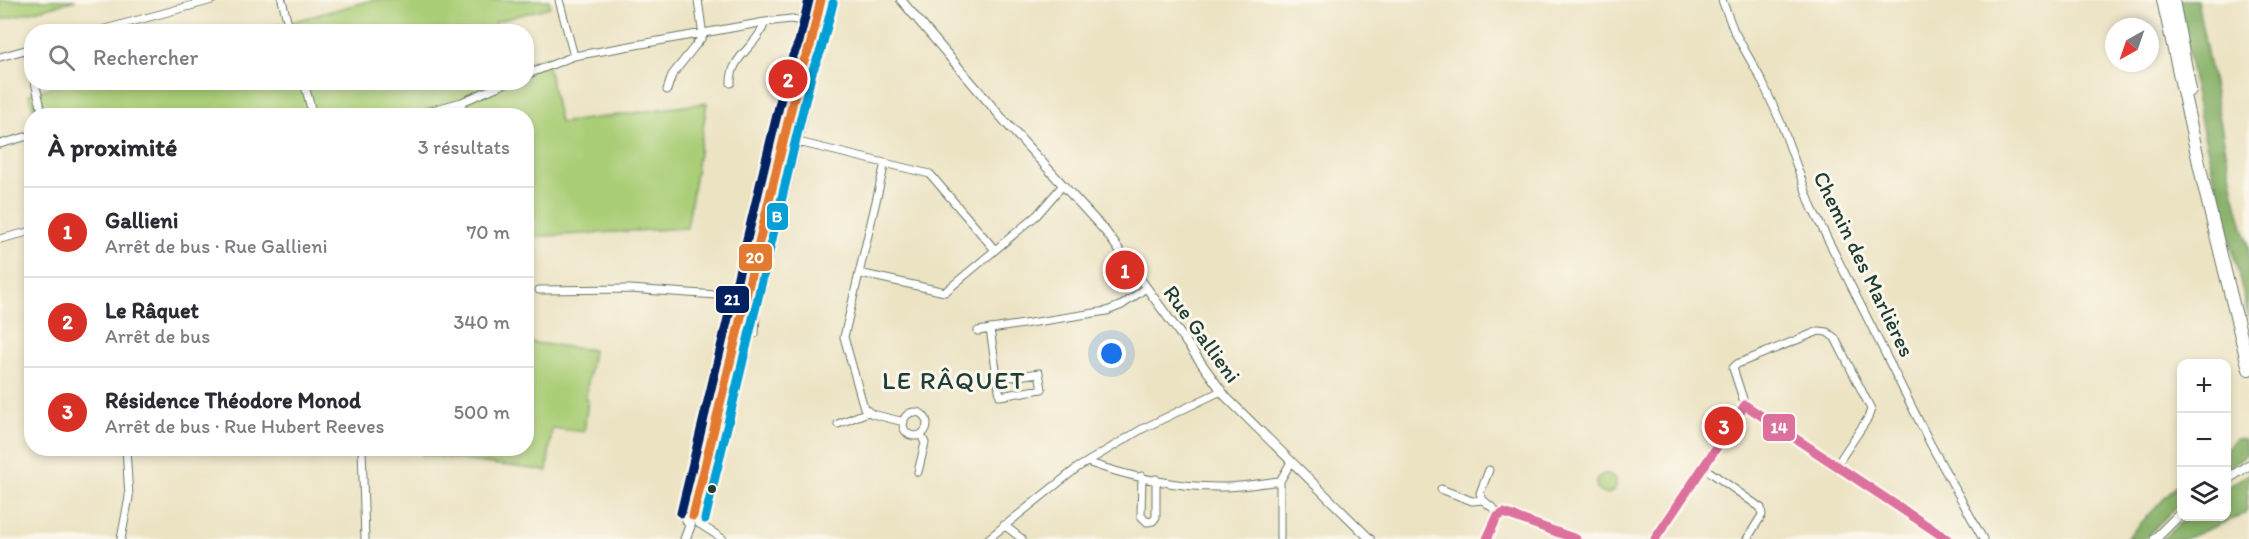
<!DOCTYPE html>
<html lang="fr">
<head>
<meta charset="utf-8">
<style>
	body { margin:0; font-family:Itim,sans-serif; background:#f7f7f7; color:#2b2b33 }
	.controls { position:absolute; right:18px; bottom:18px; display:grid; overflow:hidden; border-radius:12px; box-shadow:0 3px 9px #0003 }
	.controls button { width:54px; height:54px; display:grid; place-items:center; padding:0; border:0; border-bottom:2px solid #e1e1e2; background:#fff; color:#2b2b33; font:30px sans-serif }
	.compass { position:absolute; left:2105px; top:18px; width:54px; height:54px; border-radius:50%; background:#fff; box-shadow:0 3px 9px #0003; rotate:220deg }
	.you { position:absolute; left:1112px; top:354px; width:21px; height:21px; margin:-15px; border:4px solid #fff; border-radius:50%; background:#1a73e8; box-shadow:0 0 0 9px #1a73e833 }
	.badge { display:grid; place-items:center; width:39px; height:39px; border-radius:50%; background:#d93025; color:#fff; font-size:20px; font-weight:700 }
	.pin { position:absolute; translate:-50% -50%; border:3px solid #fff; box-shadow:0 2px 6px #0006 }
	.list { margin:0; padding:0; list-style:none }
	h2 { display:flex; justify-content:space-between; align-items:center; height:78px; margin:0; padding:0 24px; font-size:26px }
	h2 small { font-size:20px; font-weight:400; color:#7c7c81 }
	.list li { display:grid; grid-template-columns:39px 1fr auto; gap:18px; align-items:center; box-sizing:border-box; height:90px; padding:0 24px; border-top:2px solid #e1e1e2 }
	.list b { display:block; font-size:22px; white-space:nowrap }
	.list p { margin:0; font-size:20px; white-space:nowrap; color:#7c7c81 }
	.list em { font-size:20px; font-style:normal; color:#7c7c81 }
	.icon { flex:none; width:33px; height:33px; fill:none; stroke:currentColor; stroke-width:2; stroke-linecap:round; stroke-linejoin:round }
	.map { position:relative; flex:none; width:2249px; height:539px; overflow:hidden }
	.search { position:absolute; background:#fff; box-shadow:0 3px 9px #0003; left:24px; top:24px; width:510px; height:66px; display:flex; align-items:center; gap:15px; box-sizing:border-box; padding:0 21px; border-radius:24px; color:#7c7c81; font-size:22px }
	.panel { position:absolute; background:#fff; box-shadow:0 3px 9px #0003; left:24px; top:108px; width:510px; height:348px; border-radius:24px }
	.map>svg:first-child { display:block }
	.green { fill:#aace77; stroke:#648656; stroke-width:1.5 }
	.forest { fill:#87b168; stroke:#53774e; stroke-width:1.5 }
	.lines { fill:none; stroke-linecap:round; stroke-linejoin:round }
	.minor-casing { stroke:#677766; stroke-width:9 }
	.tertiary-casing { stroke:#677766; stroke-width:10 }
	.secondary-casing { stroke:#677766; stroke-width:11 }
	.trunk-casing { stroke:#677766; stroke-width:14 }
	.minor { stroke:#fff; stroke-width:7 }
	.tertiary { stroke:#fff; stroke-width:8 }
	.secondary { stroke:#fff; stroke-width:9 }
	.trunk { stroke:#fff; stroke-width:12 }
	.bus-1-casing { stroke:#fbf7ec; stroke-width:14 }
	.bus-2-casing { stroke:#fbf7ec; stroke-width:14 }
	.bus-3-casing { stroke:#fbf7ec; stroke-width:14 }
	.bus-4-casing { stroke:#fbf7ec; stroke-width:14 }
	.bus-1 { stroke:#e37a31; stroke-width:9 }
	.bus-2 { stroke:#069fd6; stroke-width:9 }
	.bus-3 { stroke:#002060; stroke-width:9 }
	.bus-4 { stroke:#dd719e; stroke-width:9 }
	.bus-dot { fill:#1f3d34; stroke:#fbf7ec; stroke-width:2 }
	.labels { text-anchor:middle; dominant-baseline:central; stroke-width:6; stroke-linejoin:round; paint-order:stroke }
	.street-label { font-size:22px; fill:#1f3d34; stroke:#fbf7ec }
	.quarter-label { font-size:26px; letter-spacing:1.5px; fill:#1f3d34; stroke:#fbf7ec }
	.line-badge { stroke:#fbf7ec; stroke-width:2 }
	.badge-label { font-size:16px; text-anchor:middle; font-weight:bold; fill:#fff }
</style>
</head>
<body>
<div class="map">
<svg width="2249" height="539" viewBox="0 0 2249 539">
	<rect width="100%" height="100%" fill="#fbf7ec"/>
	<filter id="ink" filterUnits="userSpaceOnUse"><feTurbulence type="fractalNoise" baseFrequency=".0167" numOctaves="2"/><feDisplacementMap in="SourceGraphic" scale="12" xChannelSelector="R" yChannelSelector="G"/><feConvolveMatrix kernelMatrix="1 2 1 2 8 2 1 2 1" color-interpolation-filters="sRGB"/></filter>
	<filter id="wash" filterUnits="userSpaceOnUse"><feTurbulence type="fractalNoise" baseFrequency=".008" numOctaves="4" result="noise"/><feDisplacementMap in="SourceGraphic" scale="24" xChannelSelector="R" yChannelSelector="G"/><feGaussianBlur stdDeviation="1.35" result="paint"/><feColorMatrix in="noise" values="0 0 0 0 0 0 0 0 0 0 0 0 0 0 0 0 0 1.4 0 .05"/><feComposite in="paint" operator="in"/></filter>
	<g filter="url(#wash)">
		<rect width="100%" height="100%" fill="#ece3c3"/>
		<path class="green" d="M0 0H76L0 20Z
			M372 0H549L550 7 495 22 497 31 254 32Z
			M546 57 560 123 707 103 687 228 527 237 526 116H35L29 94 69 82H526L527 62Z
			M527 342 593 350 586 394 585 399 588 400 584 432 552 428 547 471 422 455 421 449 526 448Z
			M1596 484a10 10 0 1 1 20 0a10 10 0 1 1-20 0Z"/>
		<path class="forest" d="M2178 0H2197L2234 193 2249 250V317L2202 127Z
			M2235 439 2244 440 2248 453 2227 469V449Z
			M2249 474 2247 513 2185 539H2162L2187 517 2226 516 2227 487Z
			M2181 481V502L2144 539H2126Z"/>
	</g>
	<g filter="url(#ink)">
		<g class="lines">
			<g class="minor-casing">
				<path id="minor" d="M282 0 290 32
					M559 0 574 56
					M1722 0 1734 31 1761 79 1781 123 1812 208 1931 445 1983 539
					M94 32 212 0
					M27 49 32 69
					M0 57 32 48
					M526 75 574 56 765 22 791 19 813 23
					M35 82 43 116
					M304 82 313 116
					M731 83C730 56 758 46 765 22
					M667 90 672 75 703 36 698 0
					M410 116 462 102 508 82
					M461 116 462 102
					M798 142 930 174 995 250
					M0 144 32 135
					M885 163 844 337 864 408 872 414 904 422
					M0 239 32 231
					M859 273 945 292 1037 215 1063 185
					M539 290 630 289 746 297
					M990 329 1000 396 1042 389 1039 373 997 379
					M978 331 1107 311 1122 305 1146 288
					M755 334 756 315 805 112
					M1745 405 1733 368 1737 364 1819 331 1827 332 1835 338 1871 409 1868 418 1836 466
					M903 424a12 12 0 1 1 24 0a12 12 0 1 1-24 0Z
					M838 424 868 412
					M362 448 365 539
					M1087 462C1129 477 1180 488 1224 487 1243 487 1262 483 1280 481
					M1703 467 1761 508 1762 515 1747 539
					M918 472 925 443 921 435
					M1142 476 1141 516 1147 522 1153 521 1156 517V479
					M1441 489 1472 501 1483 500 1500 514
					M1483 500 1480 493 1489 470
					M698 523 723 539
					M1004 525 1022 539
					M121 539 129 497 126 448
					M988 539 1077 468 1142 429 1221 391
					M1280 539V481L1291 462
					M1487 539 1497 517 1504 513 1512 514 1576 539
					M1655 539 1745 405 1947 539"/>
			</g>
			<g class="tertiary-casing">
				<path id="tertiary" d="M901 0 1007 124 1106 232 1226 397 1370 539"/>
			</g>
			<g class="secondary-casing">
				<path id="secondary" d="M804 60 821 0
					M2226 480 2249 465
					M693 516 801 68 814 0
					M685 539 690 526 687 520 693 516
					M2155 539 2182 512"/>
			</g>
			<g class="trunk-casing">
				<path id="trunk" d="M2163 0 2204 186 2249 369
					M2173 0 2190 90"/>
			</g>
			<use href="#minor" class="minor"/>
			<use href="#tertiary" class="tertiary"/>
			<use href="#secondary" class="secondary"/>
			<use href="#trunk" class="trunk"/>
			<g class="bus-1-casing">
				<path id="bus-1" d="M693 516 801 68 810 46 821 0"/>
			</g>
			<g class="bus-2-casing">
				<path id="bus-2" d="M705 519 812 72 821 50 833 3"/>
			</g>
			<g class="bus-3-casing">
				<path id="bus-3" d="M681 513 789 65 799 42 809 0"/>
			</g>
			<g class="bus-4-casing">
				<path id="bus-4" d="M1487 539 1497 517 1504 513 1576 539
					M1655 539 1745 405 1947 539"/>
			</g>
			<use href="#bus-1" class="bus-1"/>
			<use href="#bus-2" class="bus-2"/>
			<use href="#bus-3" class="bus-3"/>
			<use href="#bus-4" class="bus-4"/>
		</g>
	</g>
	<circle class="bus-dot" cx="712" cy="489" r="5"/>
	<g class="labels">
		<g class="street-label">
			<text transform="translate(1864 264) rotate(64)">Chemin des Marlières</text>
			<text transform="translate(1202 334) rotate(54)">Rue Gallieni</text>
		</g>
		<g class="quarter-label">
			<text x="954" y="380">LE RÂQUET</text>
		</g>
	</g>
	<g class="line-badge">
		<rect x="766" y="202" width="23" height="29" rx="6" fill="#069fd6"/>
		<rect x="738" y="243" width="35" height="29" rx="6" fill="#e37a31"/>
		<rect x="715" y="285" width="35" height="29" rx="6" fill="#002060"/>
		<rect x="1762" y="413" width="34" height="29" rx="6" fill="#dd719e"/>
	</g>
	<g class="badge-label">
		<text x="777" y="222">B</text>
		<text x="755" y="263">20</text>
		<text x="732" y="305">21</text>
		<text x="1779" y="433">14</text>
	</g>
</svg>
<div class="controls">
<button>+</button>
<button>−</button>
<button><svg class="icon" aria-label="layers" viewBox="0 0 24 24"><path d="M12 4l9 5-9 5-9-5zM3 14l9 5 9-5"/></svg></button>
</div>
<svg class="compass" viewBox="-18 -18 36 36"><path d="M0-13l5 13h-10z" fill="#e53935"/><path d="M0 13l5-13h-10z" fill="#7c7c81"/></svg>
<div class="you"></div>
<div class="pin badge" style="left:1125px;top:270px">1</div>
<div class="pin badge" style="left:788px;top:79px">2</div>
<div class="pin badge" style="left:1724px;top:426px">3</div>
<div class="search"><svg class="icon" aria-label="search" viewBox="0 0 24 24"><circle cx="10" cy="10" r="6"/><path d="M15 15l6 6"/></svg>Rechercher</div>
<section class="panel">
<h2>À proximité<small>3 résultats</small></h2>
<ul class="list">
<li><span class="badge">1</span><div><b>Gallieni</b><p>Arrêt de bus · Rue Gallieni</p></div><em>70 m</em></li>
<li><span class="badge">2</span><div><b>Le Râquet</b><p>Arrêt de bus</p></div><em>340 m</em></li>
<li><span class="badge">3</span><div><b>Résidence Théodore Monod</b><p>Arrêt de bus · Rue Hubert Reeves</p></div><em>500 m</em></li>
</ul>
</section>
</div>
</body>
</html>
